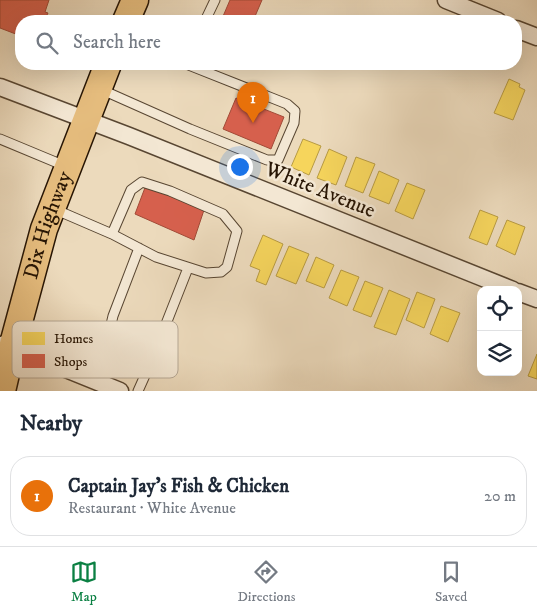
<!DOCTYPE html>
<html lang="en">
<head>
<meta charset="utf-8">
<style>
	body { margin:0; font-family:"IM FELL DW Pica",serif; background:#f6f6f7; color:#1f2937 }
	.controls { position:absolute; right:15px; bottom:15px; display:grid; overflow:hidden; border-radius:10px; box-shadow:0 5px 20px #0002 }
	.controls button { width:45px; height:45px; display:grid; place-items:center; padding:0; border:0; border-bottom:1px solid #e0e1e3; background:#fff; color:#1f2937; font:25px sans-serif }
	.you { position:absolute; left:239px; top:166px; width:18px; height:18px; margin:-12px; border:4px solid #fff; border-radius:50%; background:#1a73e8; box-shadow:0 0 0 8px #1a73e833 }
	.badge { display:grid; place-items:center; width:32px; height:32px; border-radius:50%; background:#0b8043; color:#fff; font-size:16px; font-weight:700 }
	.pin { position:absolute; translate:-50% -41px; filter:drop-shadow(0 1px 2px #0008) }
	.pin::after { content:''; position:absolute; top:26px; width:18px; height:15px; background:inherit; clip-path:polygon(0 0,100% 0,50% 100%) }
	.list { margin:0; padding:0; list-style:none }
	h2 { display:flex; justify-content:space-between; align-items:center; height:65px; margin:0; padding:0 20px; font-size:21px }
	h2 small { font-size:16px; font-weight:400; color:#747a83 }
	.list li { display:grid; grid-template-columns:32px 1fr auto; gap:15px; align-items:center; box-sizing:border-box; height:80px; margin:0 10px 10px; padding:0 10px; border:1px solid #e0e1e3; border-radius:20px }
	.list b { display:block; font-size:19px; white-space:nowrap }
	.list p { margin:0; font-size:16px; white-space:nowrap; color:#747a83 }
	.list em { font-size:16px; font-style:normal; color:#747a83 }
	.icon { flex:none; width:28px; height:28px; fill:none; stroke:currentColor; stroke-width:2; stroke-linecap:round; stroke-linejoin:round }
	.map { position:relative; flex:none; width:537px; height:391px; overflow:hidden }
	.search { position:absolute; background:#fff; box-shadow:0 5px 20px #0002; left:15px; right:15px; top:15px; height:55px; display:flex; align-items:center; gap:12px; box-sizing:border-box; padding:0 18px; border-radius:20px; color:#747a83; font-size:19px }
	.sheet { height:155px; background:#fff }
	nav { display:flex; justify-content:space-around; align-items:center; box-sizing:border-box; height:70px; border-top:1px solid #e0e1e3; background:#fff; font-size:14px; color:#747a83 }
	nav a { display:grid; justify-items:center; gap:2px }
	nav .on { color:#0b8043 }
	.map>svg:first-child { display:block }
	.homes { fill:#f6d55c; stroke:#b89b42 }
	.shops { fill:#d6604d; stroke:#a24a37 }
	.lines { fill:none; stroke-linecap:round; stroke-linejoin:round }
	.lane-casing { stroke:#584632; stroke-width:11 }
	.street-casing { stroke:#584632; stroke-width:19 }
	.primary-casing { stroke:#271504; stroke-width:29 }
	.lane { stroke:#f3e7d3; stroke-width:9 }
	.street { stroke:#f3e7d3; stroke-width:16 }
	.primary { stroke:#e6bd7e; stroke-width:26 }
	.labels { text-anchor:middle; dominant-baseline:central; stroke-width:5; stroke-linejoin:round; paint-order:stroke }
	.street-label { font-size:21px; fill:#271504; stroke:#f3e7d3 }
	.key { fill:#f3e7d3; stroke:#b6a895; stroke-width:1 }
	.key-label { font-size:14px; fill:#271504 }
</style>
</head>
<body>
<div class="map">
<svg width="537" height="391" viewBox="0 0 537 391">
	<rect width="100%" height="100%" fill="#ecdabc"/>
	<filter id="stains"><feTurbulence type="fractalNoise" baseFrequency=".004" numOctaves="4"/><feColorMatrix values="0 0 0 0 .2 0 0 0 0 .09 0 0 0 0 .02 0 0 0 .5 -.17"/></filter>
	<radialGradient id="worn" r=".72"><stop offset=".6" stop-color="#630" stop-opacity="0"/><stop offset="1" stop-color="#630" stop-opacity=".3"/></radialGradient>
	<path class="homes" d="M509 79 520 84 519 87 525 90 513 120 494 113Z
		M303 139 321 146 309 175 291 167Z
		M329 149 347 157 336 185 317 178Z
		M356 157 375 164 363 193 345 186Z
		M379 171 399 180 389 204 369 196Z
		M407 183 425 190 413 219 395 211Z
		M480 210 498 217 487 245 469 238Z
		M507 220 525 227 515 255 496 246Z
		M263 235 283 244 266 285 256 281 260 270 250 266Z
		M289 246 309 254 296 284 276 276Z
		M316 257 334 265 324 288 306 281Z
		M341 270 359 277 347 306 329 298Z
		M365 281 383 288 371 317 353 310Z
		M389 290 410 299 396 335 374 327Z
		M417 292 435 299 424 328 406 320Z
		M441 306 460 313 448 342 430 334Z
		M537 354V379L528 376Z"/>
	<path class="shops" d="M0 0H49L45 12 48 13 44 21H34L28 19 27 21H21V36L0 28Z
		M230 0H262L253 21H221Z
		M236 98 284 117 271 149 223 129Z
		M146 185 204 210 194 240 135 214Z"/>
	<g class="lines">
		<g class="lane-casing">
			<path id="lane" d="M205 21 215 0
				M100 89 190 129 267 160H278L294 123 295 111 287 104 186 64
				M0 139 65 166
				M54 209 112 234 156 257 206 273 221 272 227 267 237 231 223 214 170 191 142 182 131 190 112 234
				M151 362 188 268
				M138 391 151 362 126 354 111 345 109 333 113 316 139 248"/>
		</g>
		<g class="street-casing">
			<path id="street" d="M446 0 498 21
				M516 29 537 37
				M0 87 129 136 513 290
				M518 292 537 299
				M4 344 120 391"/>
		</g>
		<g class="primary-casing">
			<g id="primary">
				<path d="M126 21 135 0"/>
				<path id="s1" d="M2 391 12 348 44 229 108 64"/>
			</g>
		</g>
		<use href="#lane" class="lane"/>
		<use href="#street" class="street"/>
		<use href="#primary" class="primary"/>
	</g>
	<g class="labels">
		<g class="street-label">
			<text transform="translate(320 190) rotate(22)">White Avenue</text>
			<text stroke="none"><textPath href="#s1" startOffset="172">Dix Highway</textPath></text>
		</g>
	</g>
	<rect x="12" y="321" width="166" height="57" rx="8" class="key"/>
	<rect x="22" y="332" width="23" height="13" fill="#f6d55c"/>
	<rect x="22" y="354" width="23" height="14" fill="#d6604d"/>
	<g class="key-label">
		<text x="54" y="343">Homes</text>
		<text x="54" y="366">Shops</text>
	</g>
	<rect width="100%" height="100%" filter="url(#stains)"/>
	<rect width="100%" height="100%" fill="url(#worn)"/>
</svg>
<div class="controls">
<button><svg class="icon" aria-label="locate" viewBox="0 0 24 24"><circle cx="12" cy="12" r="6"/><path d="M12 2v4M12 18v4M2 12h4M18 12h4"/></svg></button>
<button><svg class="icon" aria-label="layers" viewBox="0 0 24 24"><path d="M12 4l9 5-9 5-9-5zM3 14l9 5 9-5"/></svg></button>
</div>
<div class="you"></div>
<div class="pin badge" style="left:253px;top:123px;background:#e8710a">1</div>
<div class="search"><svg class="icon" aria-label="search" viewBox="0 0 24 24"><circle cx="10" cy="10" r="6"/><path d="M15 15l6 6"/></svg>Search here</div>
</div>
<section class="sheet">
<h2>Nearby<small></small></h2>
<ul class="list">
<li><span class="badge" style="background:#e8710a">1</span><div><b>Captain Jay's Fish &amp; Chicken</b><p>Restaurant · White Avenue</p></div><em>20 m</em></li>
</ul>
</section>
<nav>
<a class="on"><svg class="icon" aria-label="map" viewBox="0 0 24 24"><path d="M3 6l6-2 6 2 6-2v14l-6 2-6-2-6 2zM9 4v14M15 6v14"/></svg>Map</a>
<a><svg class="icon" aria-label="directions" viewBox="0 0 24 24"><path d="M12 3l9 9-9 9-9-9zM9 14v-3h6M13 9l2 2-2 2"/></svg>Directions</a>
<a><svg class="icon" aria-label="saved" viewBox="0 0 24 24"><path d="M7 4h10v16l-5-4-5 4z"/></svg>Saved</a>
</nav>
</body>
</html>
